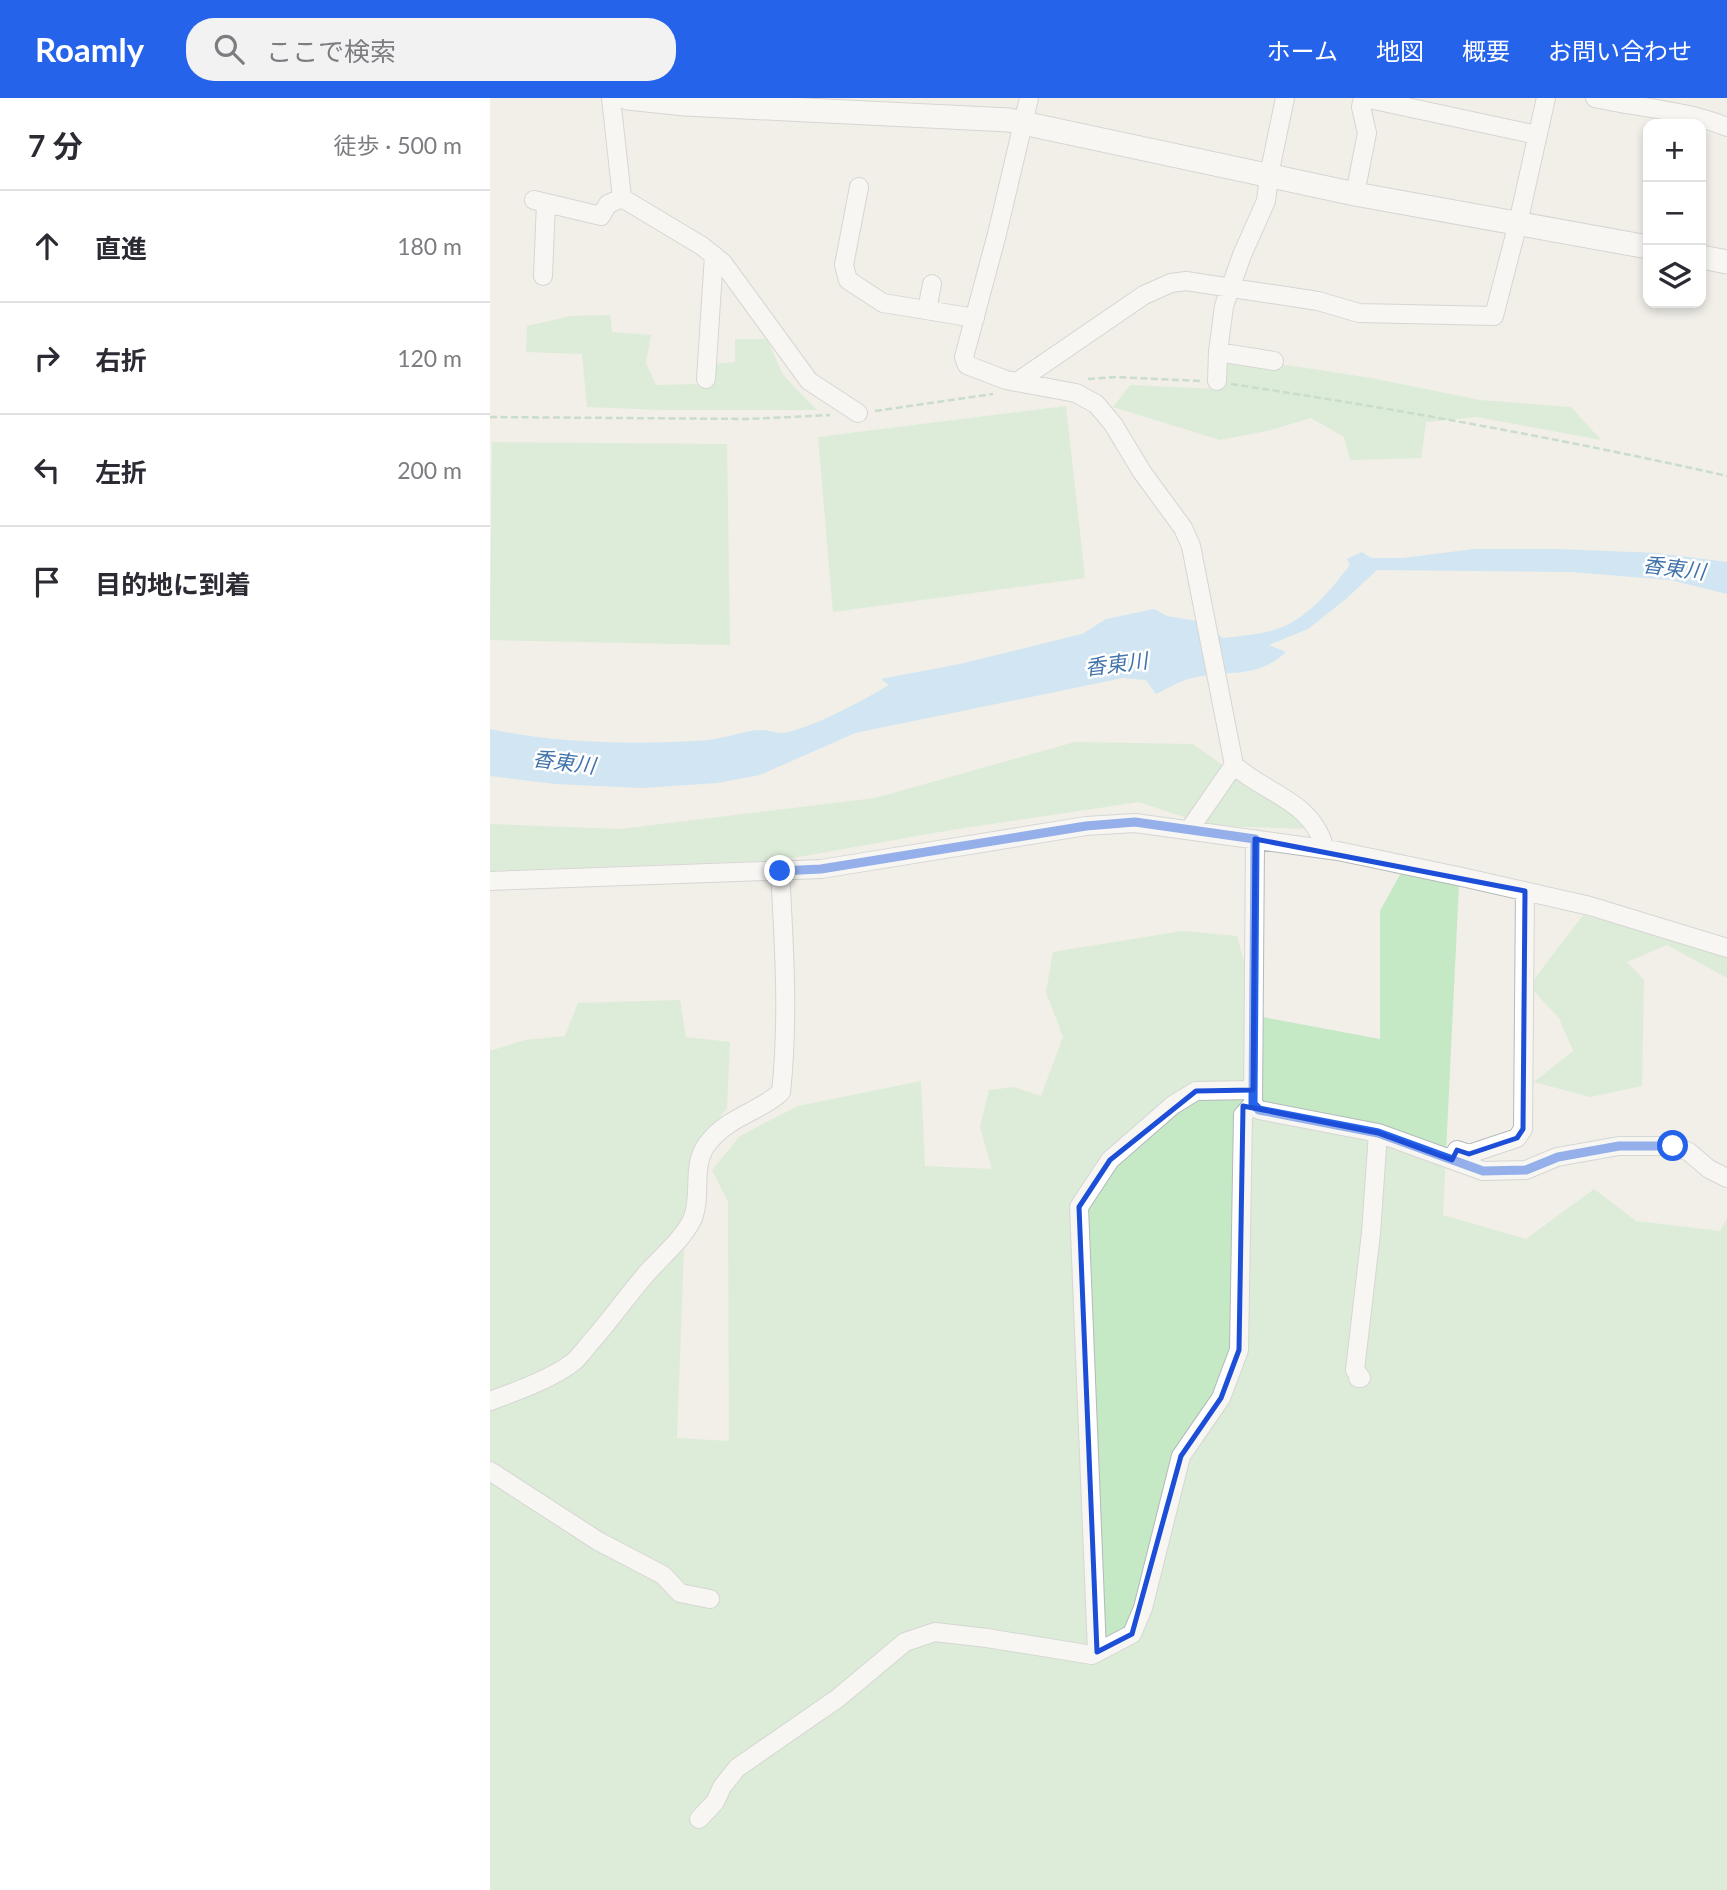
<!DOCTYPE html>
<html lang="ja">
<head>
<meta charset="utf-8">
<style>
	body { margin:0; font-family:Lato,"Noto Sans JP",sans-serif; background:#f2f2f3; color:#2b2b33 }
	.controls { position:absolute; right:21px; top:21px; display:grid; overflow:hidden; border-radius:14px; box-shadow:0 4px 10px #0003 }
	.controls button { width:63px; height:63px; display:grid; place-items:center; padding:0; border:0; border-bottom:2px solid #e1e1e2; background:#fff; color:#2b2b33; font:35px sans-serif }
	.stop { position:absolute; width:21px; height:21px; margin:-16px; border:5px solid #2563eb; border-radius:50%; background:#fff }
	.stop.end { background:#2563eb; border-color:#fff; box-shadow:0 2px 7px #0008 }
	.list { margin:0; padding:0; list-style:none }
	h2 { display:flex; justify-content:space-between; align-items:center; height:91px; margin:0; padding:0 28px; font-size:30px }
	h2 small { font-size:23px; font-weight:400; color:#7c7c81 }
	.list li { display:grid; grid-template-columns:46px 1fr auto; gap:21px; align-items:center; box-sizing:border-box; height:112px; padding:0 28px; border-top:2px solid #e1e1e2 }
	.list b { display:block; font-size:26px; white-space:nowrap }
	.list em { font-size:23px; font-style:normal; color:#7c7c81 }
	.icon { flex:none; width:38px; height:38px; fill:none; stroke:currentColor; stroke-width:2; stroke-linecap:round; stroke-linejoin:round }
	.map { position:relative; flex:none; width:1237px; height:1792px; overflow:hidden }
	header { display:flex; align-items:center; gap:42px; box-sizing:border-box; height:98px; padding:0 35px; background:#2563eb; color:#fff }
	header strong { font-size:33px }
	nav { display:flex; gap:38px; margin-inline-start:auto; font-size:24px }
	.search { width:490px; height:63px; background:#f2f2f3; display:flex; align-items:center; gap:18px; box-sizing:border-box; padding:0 24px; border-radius:28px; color:#7c7c81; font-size:26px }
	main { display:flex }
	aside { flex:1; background:#fff }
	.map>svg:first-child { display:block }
	.green { fill:#c5e8c5 }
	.water { fill:#aadaff }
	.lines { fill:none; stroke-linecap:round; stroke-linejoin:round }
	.minor-casing { stroke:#b5b8bc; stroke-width:20 }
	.tertiary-casing { stroke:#b5b8bc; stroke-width:25 }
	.path { stroke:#9cc7a9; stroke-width:2.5; stroke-dasharray:7 3.5; stroke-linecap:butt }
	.minor { stroke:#fff; stroke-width:18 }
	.tertiary { stroke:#fff; stroke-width:23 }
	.route { stroke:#2563eb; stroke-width:9 }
	.marked { fill:none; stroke:#1d4ed8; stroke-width:5; stroke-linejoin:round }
	.labels { text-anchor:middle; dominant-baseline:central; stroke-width:5; stroke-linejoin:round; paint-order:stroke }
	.water-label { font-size:21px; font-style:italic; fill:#4174aa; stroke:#fff }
</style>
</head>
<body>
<header>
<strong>Roamly</strong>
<div class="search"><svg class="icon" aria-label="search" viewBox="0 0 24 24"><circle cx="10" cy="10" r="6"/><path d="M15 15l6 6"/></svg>ここで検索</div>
<nav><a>ホーム</a><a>地図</a><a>概要</a><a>お問い合わせ</a></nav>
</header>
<main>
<aside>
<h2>7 分<small>徒歩 · 500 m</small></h2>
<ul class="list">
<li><svg class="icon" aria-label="ahead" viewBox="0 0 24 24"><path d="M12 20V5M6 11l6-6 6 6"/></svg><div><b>直進</b></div><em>180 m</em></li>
<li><svg class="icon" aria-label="right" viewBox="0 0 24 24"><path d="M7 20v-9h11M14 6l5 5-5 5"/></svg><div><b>右折</b></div><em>120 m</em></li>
<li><svg class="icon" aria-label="left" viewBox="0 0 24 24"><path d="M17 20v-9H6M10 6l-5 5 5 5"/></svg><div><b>左折</b></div><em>200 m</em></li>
<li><svg class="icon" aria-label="arrive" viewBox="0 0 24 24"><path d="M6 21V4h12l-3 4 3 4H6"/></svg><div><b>目的地に到着</b></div></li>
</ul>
</aside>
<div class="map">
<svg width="1237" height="1792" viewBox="0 0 1237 1792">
	<rect width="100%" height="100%" fill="#f1efe8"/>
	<path class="green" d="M120 217 122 234 161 237 156 265 166 287 209 286 223 280 222 266 245 264V241H277L293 277 327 312H172L97 309 92 256 36 254 37 228 81 218Z
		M732 257 881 280 990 302 1081 309 1111 342 987 319 936 324 931 360 860 362 854 339 821 320 781 332 730 342 623 309 640 287 727 291Z
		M576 308 595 480 343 514 328 339Z
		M2 344 237 346 240 547 0 542Z
		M585 644 703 646 821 731 721 728 649 704 461 732 291 762 0 773V726L130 731 385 700Z
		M912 773 969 786 953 1117 1036 1141 1104 1091 1146 1123 1230 1133 1237 1120V1792H0V953L35 942 75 938 88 905 190 902 196 939 240 944 237 1010 205 1053 195 1123 187 1340 239 1343 238 1104 222 1072 250 1038 308 1008 431 983 435 1068 502 1071 490 1029 499 992 524 989 551 998 573 939 556 894 563 854 692 833 747 838 760 885 762 917 890 941V813Z
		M1093 817 1237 855V880L1177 847 1137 864 1154 882 1152 988 1100 999 1044 984 1083 953 1069 920 1039 888Z"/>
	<path class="water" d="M984 451H1067L1167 455 1237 464V496L1180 482 1081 474 887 472 857 500 818 531 779 547 796 554C766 582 737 571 702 580 689 583 677 591 666 596L656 582 633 580 365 635 270 677 227 685 152 690 66 686 0 678V631C68 646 149 647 219 642 236 640 257 632 271 632 284 632 284 638 302 633 336 623 368 605 399 587L391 581 470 566 592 536 616 521 664 511 677 518 713 524 733 540C749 538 765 537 781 533 815 524 839 494 860 467L857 461 872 454 881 460H913Z"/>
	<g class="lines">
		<g class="minor-casing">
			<path id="minor" d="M121 0 132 100 212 148 233 165 319 283 368 315
				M539 0 507 136 474 259 477 267 516 282 586 295 606 306 623 326 652 374 693 430 701 448 744 667C777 697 822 702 835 751
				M1105 0C1149 10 1195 12 1237 29
				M884 2 1047 37
				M369 89 354 167 358 182 393 205 485 220
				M865 96 877 35 871 9 873 0
				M44 102 111 118 118 106 132 100
				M53 178 56 105
				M437 212 442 186
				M784 263 728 254 734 208 752 157 776 103 779 77 795 0
				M216 281 224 157
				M727 283 728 254
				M527 284 654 197 681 185 696 183 828 203 869 215 1004 218 1028 125 1056 0
				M699 732 744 667
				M765 741 763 1006 769 1012 888 1035 993 1073 1036 1072 1067 1059 1129 1048H1183L1199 1054 1219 1071 1237 1080
				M0 783 331 771 596 728 645 725 848 753 972 779 1100 808 1237 850
				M964 1057 967 1052 979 1056 1027 1040 1033 1031 1035 793
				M868 1280H871L865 1272 881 1135 888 1035
				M0 1303C27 1293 59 1282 82 1265 89 1260 94 1252 100 1245 120 1223 137 1198 157 1175 172 1158 192 1142 202 1122 213 1098 200 1067 218 1045 239 1018 268 1015 291 994 299 921 294 846 290 773
				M0 1373 108 1443 173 1477 190 1495 220 1501
				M607 1554 589 1109 620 1062 683 1007 706 993 763 992
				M209 1721 225 1704 232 1689 247 1670 348 1600 415 1544 445 1534 497 1540 602 1557 642 1536 653 1510 691 1358 731 1300 749 1252 753 1017 763 1006"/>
		</g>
		<g class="tertiary-casing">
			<path id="tertiary" d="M138 0 195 6 519 22 865 96 1158 149
				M1211 159 1237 164"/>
		</g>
		<path class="path" d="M598 281 626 279 711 283
			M741 286C908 311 1073 341 1237 378
			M385 313 503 296
			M0 319 258 321 340 317"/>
		<use href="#minor" class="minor"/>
		<use href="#tertiary" class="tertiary"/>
	</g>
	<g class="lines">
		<path class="route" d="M290 773 331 771 596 728 645 724 765 741 763 1006 769 1012 888 1035 993 1073 1036 1072 1068 1059 1129 1048H1183"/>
	</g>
	<path d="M0 0H1237V1792H0ZM765 741 1035 793 1033 1031 1027 1040 979 1056 967 1052 962 1062 888 1035 753 1008 749 1252 731 1300 691 1358 642 1536 607 1554 589 1109 620 1062 706 993 763 992Z" fill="#f1efe8" fill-opacity=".55" fill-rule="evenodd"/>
	<path class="marked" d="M765 741 1035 793 1033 1031 1027 1040 979 1056 967 1052 962 1062 888 1035 753 1008 749 1252 731 1300 691 1358 642 1536 607 1554 589 1109 620 1062 706 993 763 992Z"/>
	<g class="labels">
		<g class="water-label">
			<text transform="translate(1184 469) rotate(7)">香東川</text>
			<text transform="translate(626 565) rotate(-7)">香東川</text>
			<text transform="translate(74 663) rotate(7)">香東川</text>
		</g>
	</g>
</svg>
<div class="controls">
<button>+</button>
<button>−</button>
<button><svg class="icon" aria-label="layers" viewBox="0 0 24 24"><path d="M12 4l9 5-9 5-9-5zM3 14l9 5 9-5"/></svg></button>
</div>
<div class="stop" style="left:1183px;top:1048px"></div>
<div class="stop end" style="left:290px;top:773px"></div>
</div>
</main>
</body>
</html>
